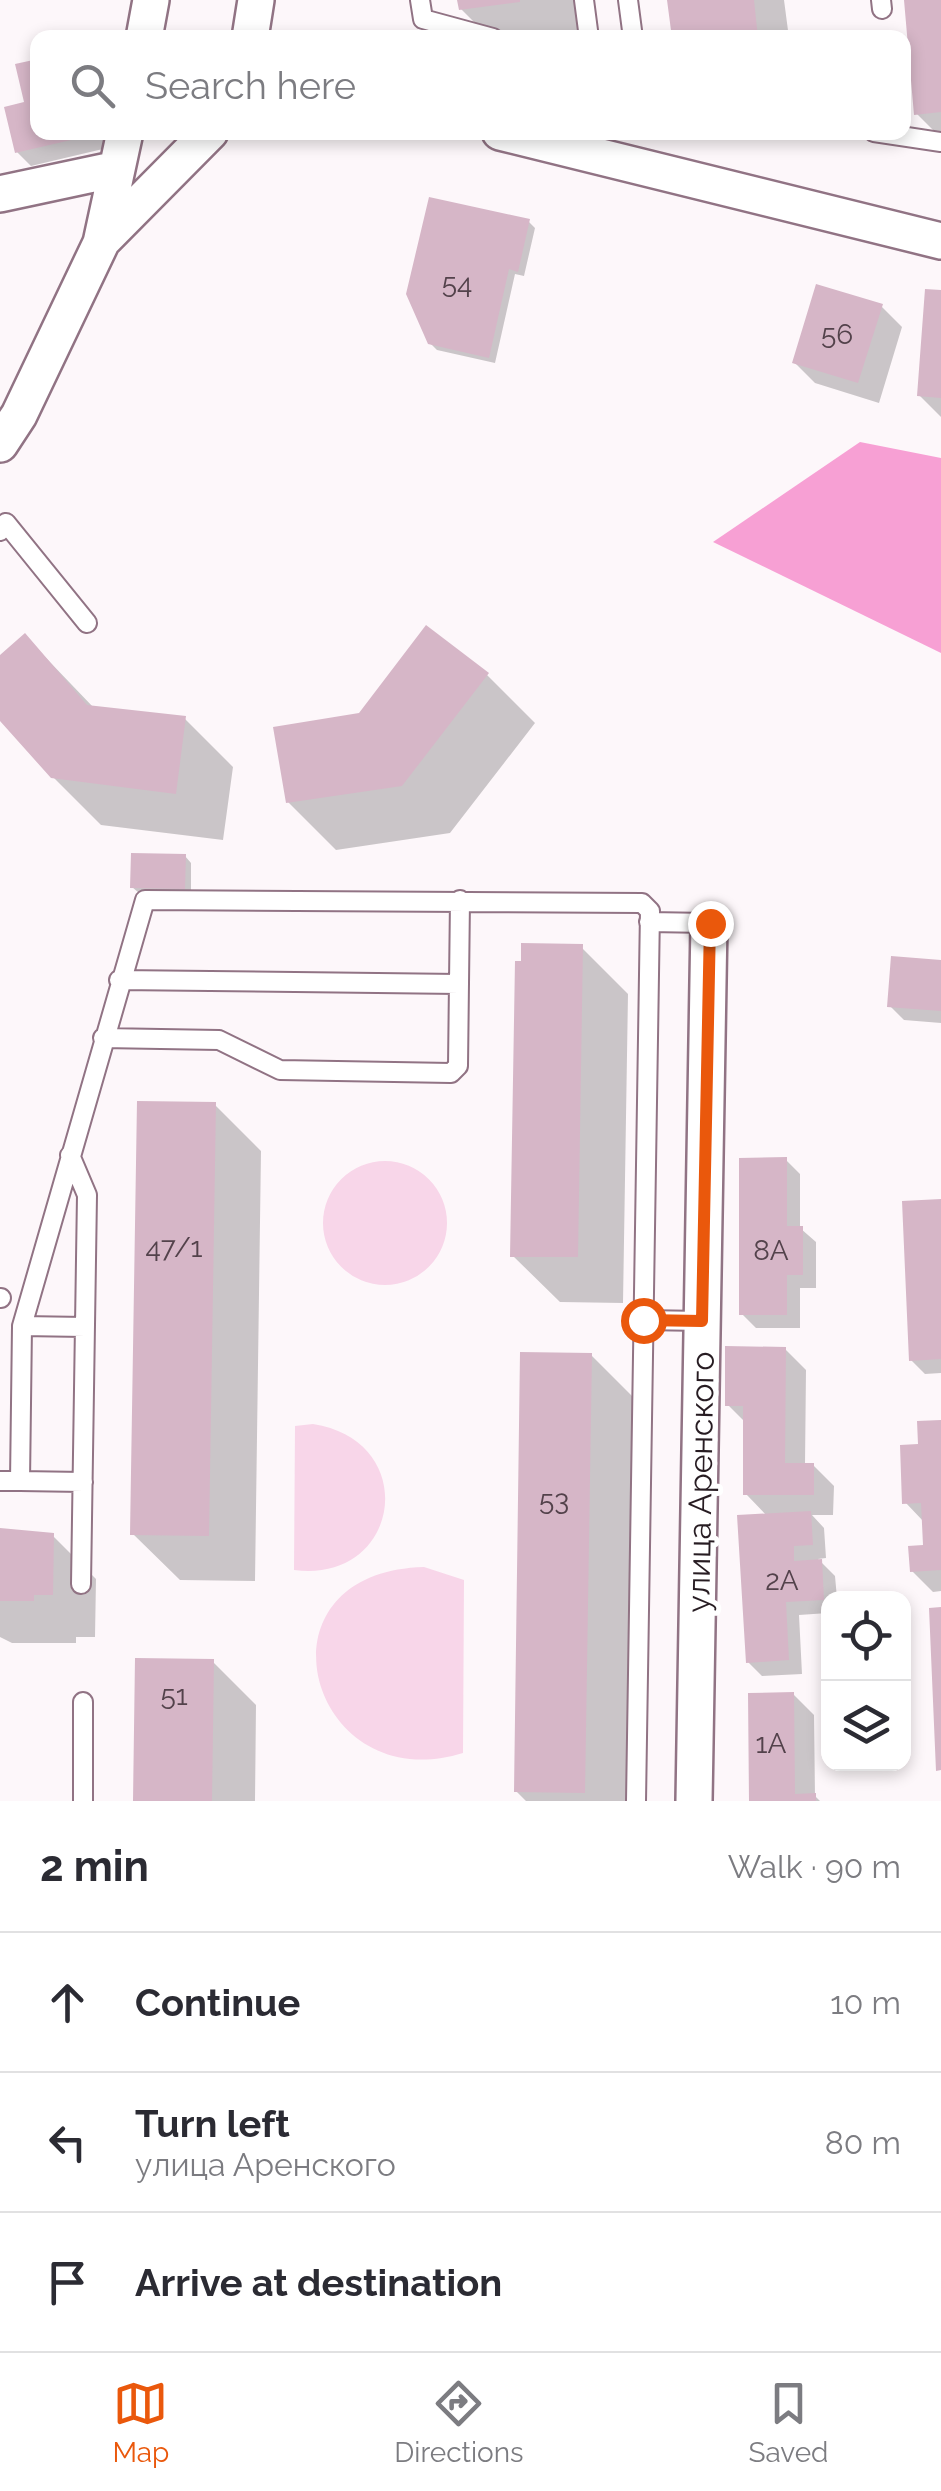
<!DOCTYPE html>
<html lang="en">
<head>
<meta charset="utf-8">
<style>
	body { margin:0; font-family:Raleway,sans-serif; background:#f7f7f7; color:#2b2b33 }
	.controls { position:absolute; right:30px; bottom:30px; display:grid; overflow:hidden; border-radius:20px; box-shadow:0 5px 15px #0003 }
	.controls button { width:90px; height:90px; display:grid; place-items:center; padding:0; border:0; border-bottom:2px solid #e1e1e2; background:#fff; color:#2b2b33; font:50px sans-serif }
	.stop { position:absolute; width:30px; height:30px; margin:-22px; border:8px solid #ea580c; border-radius:50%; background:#fff }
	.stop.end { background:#ea580c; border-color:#fff; box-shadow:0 2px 10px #0008 }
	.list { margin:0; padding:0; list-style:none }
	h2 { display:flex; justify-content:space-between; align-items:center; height:130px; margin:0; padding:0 40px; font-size:42px }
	h2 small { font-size:32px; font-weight:400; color:#7c7c81 }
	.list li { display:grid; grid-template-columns:65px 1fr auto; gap:30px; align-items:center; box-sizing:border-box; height:140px; padding:0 40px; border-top:2px solid #e1e1e2 }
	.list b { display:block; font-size:38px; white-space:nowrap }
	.list p { margin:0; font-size:32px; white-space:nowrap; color:#7c7c81 }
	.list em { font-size:32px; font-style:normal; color:#7c7c81 }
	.icon { flex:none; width:55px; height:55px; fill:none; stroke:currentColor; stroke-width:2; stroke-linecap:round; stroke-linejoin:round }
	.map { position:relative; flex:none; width:941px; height:1801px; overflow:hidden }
	.search { position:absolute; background:#fff; box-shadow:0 5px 15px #0003; left:30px; right:30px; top:30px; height:110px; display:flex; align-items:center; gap:25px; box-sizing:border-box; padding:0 35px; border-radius:20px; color:#7c7c81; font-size:38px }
	.sheet { height:550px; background:#fff }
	nav { display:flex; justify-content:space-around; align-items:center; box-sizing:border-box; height:140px; border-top:2px solid #e1e1e2; background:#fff; font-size:28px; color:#7c7c81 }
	nav a { display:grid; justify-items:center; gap:5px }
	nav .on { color:#ea580c }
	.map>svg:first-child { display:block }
	.green { fill:#f8d6e9 }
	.forest { fill:#f7a0d4 }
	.shadow { fill:#0003 }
	.building { fill:#d6b6c7 }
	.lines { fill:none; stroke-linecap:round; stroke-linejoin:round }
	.lane-casing { stroke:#917384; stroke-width:22 }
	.street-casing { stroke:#917384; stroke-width:40 }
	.lane { stroke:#fff; stroke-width:18 }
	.street { stroke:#fff; stroke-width:35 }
	.route { stroke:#ea580c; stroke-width:12 }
	.labels { text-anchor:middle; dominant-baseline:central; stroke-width:10; stroke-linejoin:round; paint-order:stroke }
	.number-label { font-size:28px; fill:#53424b }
	.street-label { font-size:32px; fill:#271c22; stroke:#fff }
</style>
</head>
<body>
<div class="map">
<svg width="941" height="1801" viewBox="0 0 941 1801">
	<rect width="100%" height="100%" fill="#fdf7fa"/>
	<path class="green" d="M323 1223a62 62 0 1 1 124 0a62 62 0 1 1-124 0Z
		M313 1424C422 1441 401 1584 294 1570L295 1426Z
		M424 1567 464 1580 463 1753C309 1801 246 1572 424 1567Z"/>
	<path class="forest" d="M860 442 941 458V653L713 542Z"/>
	<path class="shadow" d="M460 0H578L580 38H490L461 9Z
		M670 0H784L789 38H674Z
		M906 0H941V138L917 114Z
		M27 104 38 132H121L124 144 31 166 17 152Z
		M529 222 535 228 524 276 515 274 495 363 437 350 430 343Z
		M941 292V417L919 395Z
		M881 306 902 327 879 403 815 383 794 362Z
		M25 636 94 708 185 719 233 767 223 840 101 825 52 776 0 717V658Z
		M487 675 535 723 450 833 336 850 288 802 360 715Z
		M185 856 191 863V894L139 893 132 887Z
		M581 947 628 994 623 1303 560 1302 513 1256Z
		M941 962V1023L904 1020 890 1006Z
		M215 1105 261 1151 255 1581 180 1580 133 1534Z
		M786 1160 800 1174V1228L816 1242V1288H800V1328H756L742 1314Z
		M941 1201V1373L925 1374 911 1360Z
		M785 1349 806 1370 805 1465H813L834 1486 833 1515H812L824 1528 826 1558 818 1559 835 1576 837 1598H828V1613L799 1615 802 1674 762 1676 748 1662 767 1516 746 1494V1423L728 1405Z
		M591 1355 634 1398 628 1801H526L516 1791Z
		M941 1423V1591L933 1592 912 1571 925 1547 924 1522 905 1502 921 1446Z
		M0 1530 53 1536 96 1579 95 1637H76V1643H12L0 1637Z
		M213 1662 256 1705 255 1801H135Z
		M793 1694 814 1715 815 1796 820 1801H752Z"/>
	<path class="building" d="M457 0H520V2L459 10Z
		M667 0H754L758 38H672Z
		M904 0H941V112L914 115Z
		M38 59V132L97 134 15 153 4 107 24 102 15 64Z
		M429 197 530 219 518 272 509 269 489 358 428 344 406 294Z
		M816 284 883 304 858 383 792 363Z
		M925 289 941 290V398L917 396Z
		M426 625 489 673 402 786 286 803 273 727 359 713Z
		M25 633 87 705 186 716 176 794 51 778 0 721V655Z
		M131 853 186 854 185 889 130 888Z
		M521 943 583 944 578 1257H510L515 961H521Z
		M891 956 941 960V1011L887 1007Z
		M137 1101 216 1102 209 1536 130 1535Z
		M787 1157V1226H803V1275H787V1315H739V1158Z
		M941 1199V1359L909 1361 902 1201Z
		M725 1346 786 1347 785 1463H814V1495H743V1406H725Z
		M520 1352 592 1353 585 1793 514 1792Z
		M941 1420V1570L910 1572 908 1546 923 1545 921 1503 902 1504 900 1445 918 1444 917 1421Z
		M811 1511 813 1545 794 1546V1561L822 1559 824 1600 786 1602 789 1660 746 1663 737 1515Z
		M0 1528 54 1533 53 1595H34V1601H0Z
		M941 1607V1770L936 1771 929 1608Z
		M135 1658 214 1659 212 1801H133Z
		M794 1692 795 1794 816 1793V1801H749L748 1693Z"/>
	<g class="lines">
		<g class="lane-casing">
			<path id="lane" d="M420 0 423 19 493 38
				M584 0 589 38
				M628 0 633 38
				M881 0 882 9
				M874 132 941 142
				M0 531 6 523 87 623
				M649 922 709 923
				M119 980 459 984
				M103 1038 219 1040 280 1070 451 1073 458 1066 460 900
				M70 1155 87 1195 81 1584
				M0 1298H1
				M643 1320 702 1321
				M22 1326 85 1327
				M0 1481H20L22 1326 145 900 642 903 650 911 636 1801
				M20 1481 83 1482
				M83 1801V1702"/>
		</g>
		<g class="street-casing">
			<path id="street" d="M144 38 151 0
				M250 38 256 0
				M500 132 941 241
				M0 194 117 169
				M101 242 210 132
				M0 444 19 415 101 243 125 132
				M694 1801 709 923"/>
		</g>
		<use href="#lane" class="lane"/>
		<use href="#street" class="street"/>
	</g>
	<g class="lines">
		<path class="route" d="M643 1320 702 1321 710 923"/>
	</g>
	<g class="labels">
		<g class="number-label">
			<text x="457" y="283">54</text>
			<text x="837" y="334">56</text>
			<text x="174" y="1247">47/1</text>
			<text x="771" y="1250">8А</text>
			<text x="554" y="1500">53</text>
			<text x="782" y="1580">2А</text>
			<text x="174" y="1695">51</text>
			<text x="771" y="1743">1А</text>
		</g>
		<g class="street-label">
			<text transform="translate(700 1482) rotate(-89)">улица Аренского</text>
		</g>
	</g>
</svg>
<div class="controls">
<button><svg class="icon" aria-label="locate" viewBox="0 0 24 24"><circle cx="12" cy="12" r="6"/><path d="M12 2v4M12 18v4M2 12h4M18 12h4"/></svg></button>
<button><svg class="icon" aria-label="layers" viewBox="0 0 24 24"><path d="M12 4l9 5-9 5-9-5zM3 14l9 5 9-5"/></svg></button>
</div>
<div class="stop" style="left:643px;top:1320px"></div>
<div class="stop end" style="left:710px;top:923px"></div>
<div class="search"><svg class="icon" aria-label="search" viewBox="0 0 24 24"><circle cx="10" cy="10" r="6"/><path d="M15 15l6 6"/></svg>Search here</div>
</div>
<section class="sheet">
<h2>2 min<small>Walk · 90 m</small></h2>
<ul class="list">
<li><svg class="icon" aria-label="ahead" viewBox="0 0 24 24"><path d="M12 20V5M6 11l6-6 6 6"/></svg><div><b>Continue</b></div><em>10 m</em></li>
<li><svg class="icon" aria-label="left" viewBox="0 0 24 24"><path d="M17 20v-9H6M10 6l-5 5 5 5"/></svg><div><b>Turn left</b><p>улица Аренского</p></div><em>80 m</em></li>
<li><svg class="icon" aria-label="arrive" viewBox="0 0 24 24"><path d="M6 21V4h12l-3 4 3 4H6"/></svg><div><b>Arrive at destination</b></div></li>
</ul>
</section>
<nav>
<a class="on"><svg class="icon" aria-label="map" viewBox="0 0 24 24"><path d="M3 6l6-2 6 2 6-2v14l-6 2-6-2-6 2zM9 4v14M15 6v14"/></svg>Map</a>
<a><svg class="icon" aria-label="directions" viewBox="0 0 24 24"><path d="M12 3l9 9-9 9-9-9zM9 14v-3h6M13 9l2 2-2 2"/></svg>Directions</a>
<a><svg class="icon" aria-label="saved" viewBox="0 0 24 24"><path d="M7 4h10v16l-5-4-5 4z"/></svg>Saved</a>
</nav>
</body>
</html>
